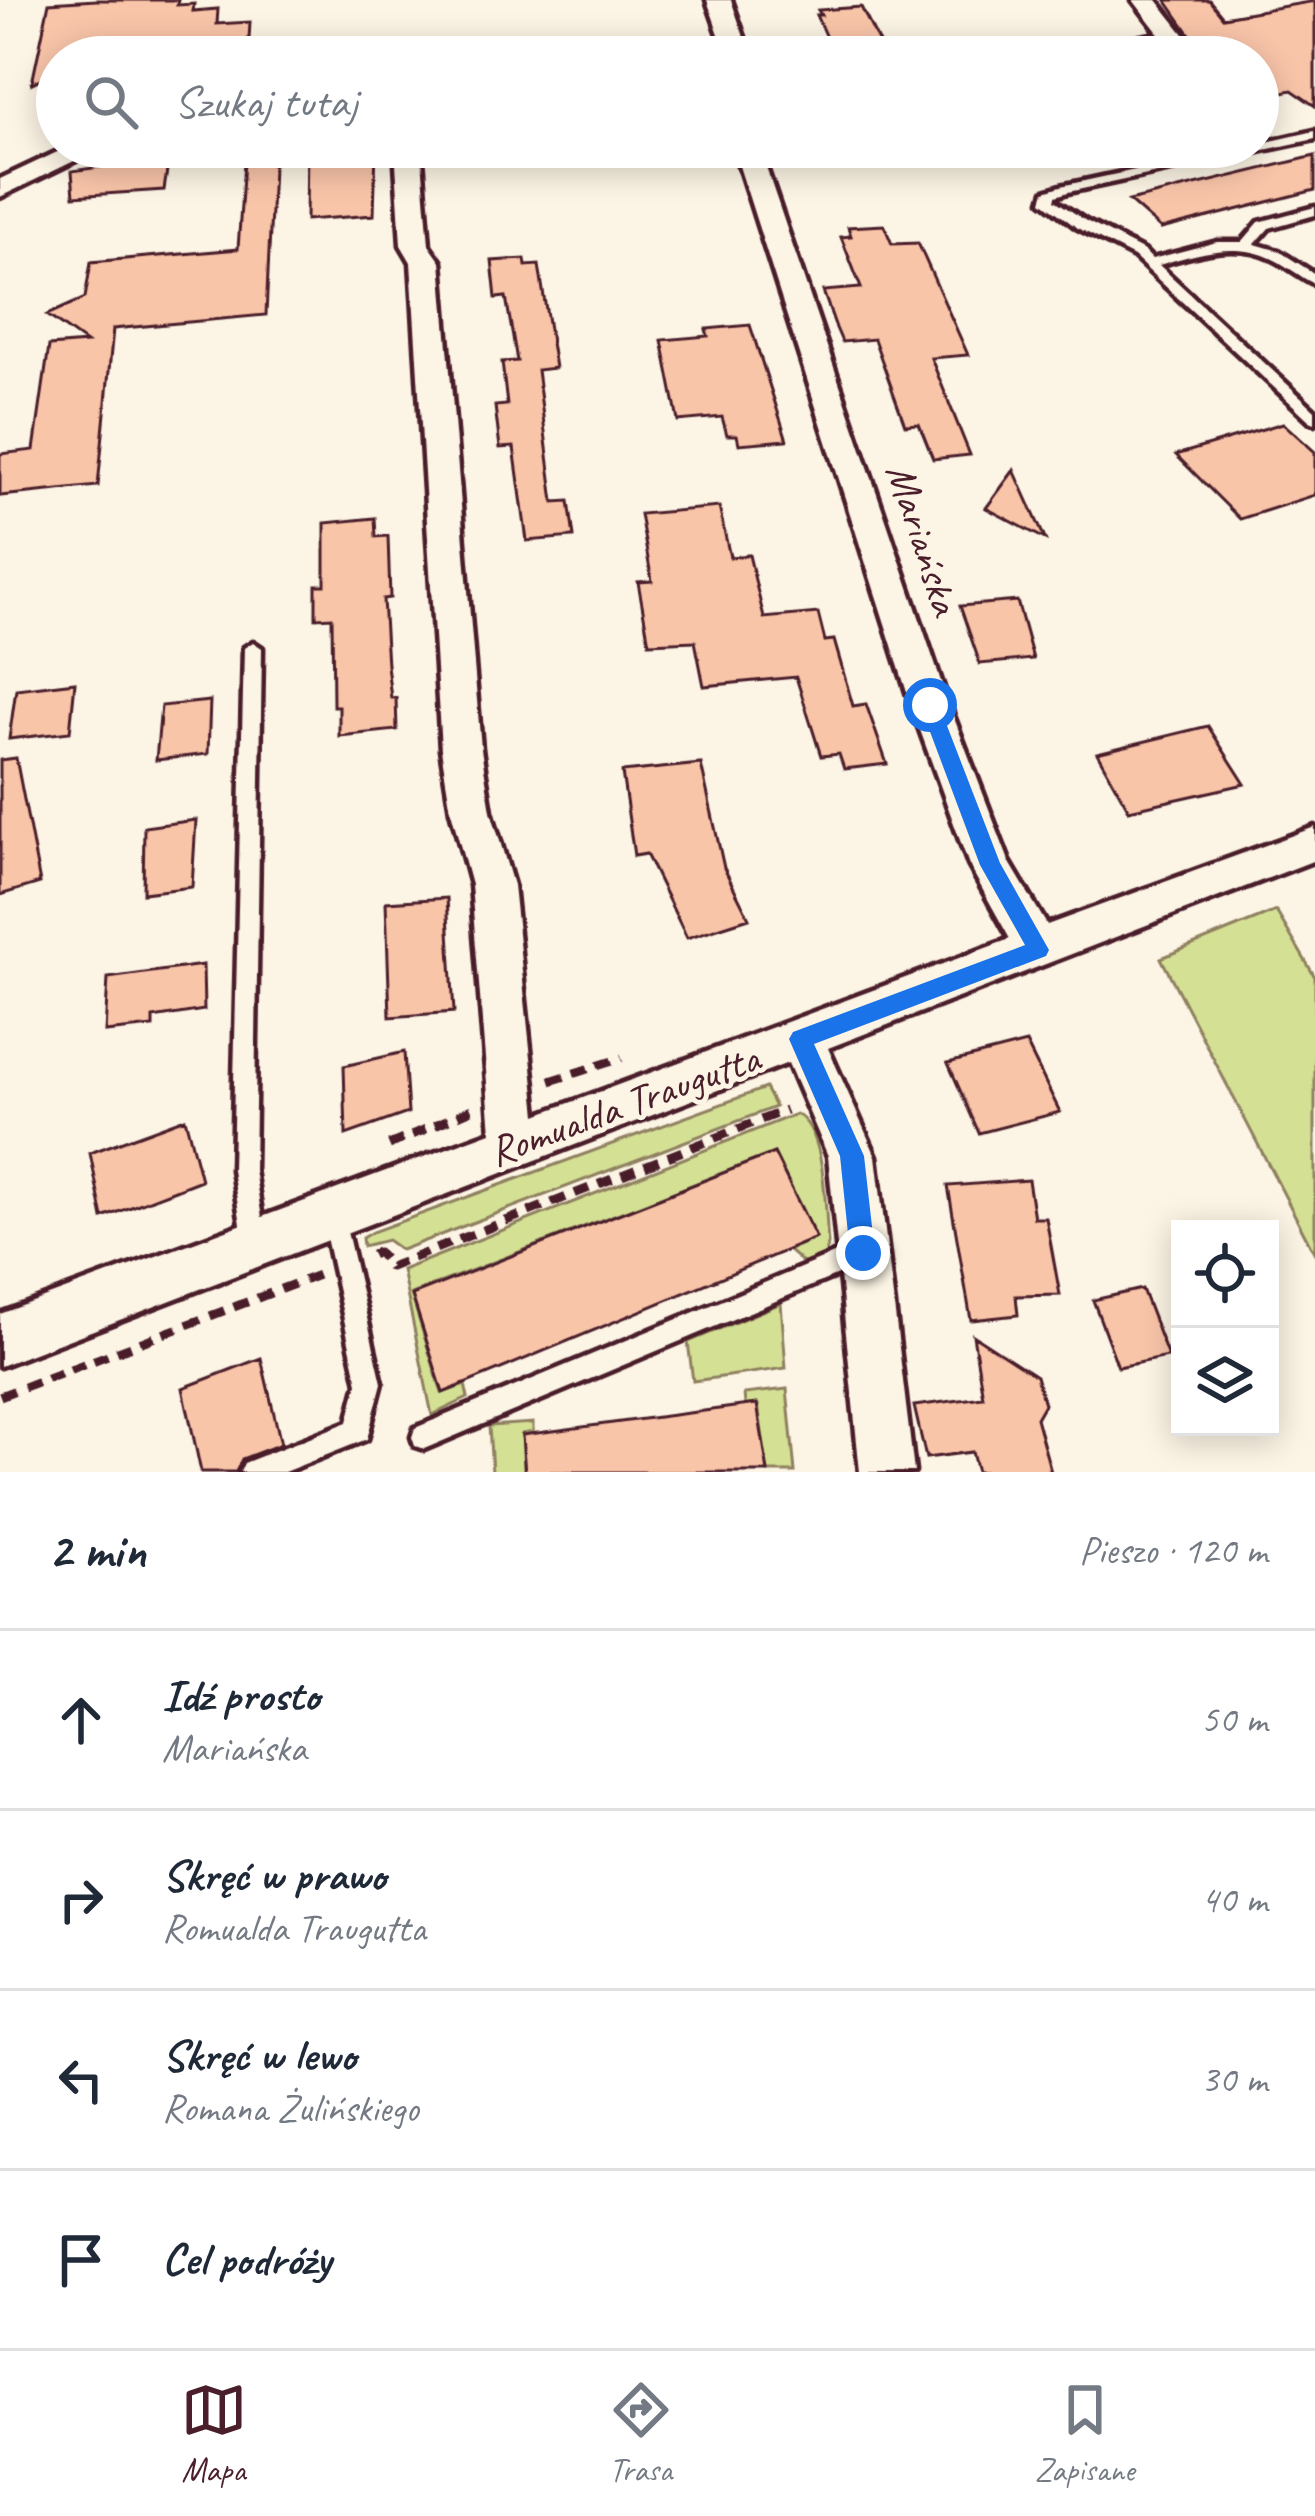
<!DOCTYPE html>
<html lang="pl">
<head>
<meta charset="utf-8">
<style>
	body { margin:0; font-family:Caveat,sans-serif; background:#f2f2f3; color:#1f2937 }
	.controls { position:absolute; right:36px; bottom:36px; display:grid; overflow:hidden; border-radius:0px; box-shadow:0 6px 30px #0003 }
	.controls button { width:108px; height:108px; display:grid; place-items:center; padding:0; border:0; border-bottom:3px solid #e0e1e3; background:#fff; color:#1f2937; font:60px sans-serif }
	.stop { position:absolute; width:36px; height:36px; margin:-27px; border:9px solid #1a73e8; border-radius:50%; background:#fff }
	.stop.end { background:#1a73e8; border-color:#fff; box-shadow:0 3px 12px #0008 }
	.list { margin:0; padding:0; list-style:none }
	h2 { display:flex; justify-content:space-between; align-items:center; height:156px; margin:0; padding:0 48px; font-size:51px }
	h2 small { font-size:39px; font-weight:400; color:#747a83 }
	.list li { display:grid; grid-template-columns:78px 1fr auto; gap:36px; align-items:center; box-sizing:border-box; height:180px; padding:0 48px; border-top:3px solid #e0e1e3 }
	.list b { display:block; font-size:45px; white-space:nowrap }
	.list p { margin:0; font-size:39px; white-space:nowrap; color:#747a83 }
	.list em { font-size:39px; font-style:normal; color:#747a83 }
	.icon { flex:none; width:66px; height:66px; fill:none; stroke:currentColor; stroke-width:2; stroke-linecap:round; stroke-linejoin:round }
	.map { position:relative; flex:none; width:1315px; height:1472px; overflow:hidden }
	.search { position:absolute; background:#fff; box-shadow:0 6px 30px #0003; left:36px; right:36px; top:36px; height:132px; display:flex; align-items:center; gap:30px; box-sizing:border-box; padding:0 42px; border-radius:66px; color:#747a83; font-size:45px }
	.sheet { height:876px; background:#fff }
	nav { display:flex; justify-content:space-around; align-items:center; box-sizing:border-box; height:168px; border-top:3px solid #e0e1e3; background:#fff; font-size:33px; color:#747a83 }
	nav a { display:grid; justify-items:center; gap:6px }
	nav .on { color:#4a1f2b }
	.map>svg:first-child { display:block }
	.green { fill:#d4e194; stroke:#8f8060; stroke-width:3 }
	.building { fill:#f9c5a9; stroke:#4a1f2b; stroke-width:3 }
	.lines { fill:none; stroke-linecap:round; stroke-linejoin:round }
	.lane-casing { stroke:#4a1f2b; stroke-width:9 }
	.street-casing { stroke:#4a1f2b; stroke-width:9 }
	.path-far1 { stroke:#4a1f2b; stroke-width:4.5; stroke-dasharray:9 6; stroke-linecap:butt }
	.path { stroke:#4a1f2b; stroke-width:9; stroke-dasharray:15 10; stroke-linecap:butt }
	.lane { fill:#fcf5e5; fill-rule:evenodd }
	.street { fill:#fcf5e5; fill-rule:evenodd }
	.route { fill:#1a73e8 }
	.labels { text-anchor:middle; dominant-baseline:central; stroke-width:10; stroke-linejoin:round; paint-order:stroke }
	.street-label { font-size:42px; fill:#4a1f2b; stroke:#fcf5e5 }
</style>
</head>
<body>
<div class="map">
<svg width="1315" height="1472" viewBox="0 0 1315 1472">
	<rect width="100%" height="100%" fill="#fcf5e5"/>
	<filter id="ink" filterUnits="userSpaceOnUse"><feTurbulence type="fractalNoise" baseFrequency=".00833" numOctaves="2"/><feDisplacementMap in="SourceGraphic" scale="24" xChannelSelector="R" yChannelSelector="G"/><feConvolveMatrix kernelMatrix="1 2 1 2 8 2 1 2 1" color-interpolation-filters="sRGB"/></filter>
	<g filter="url(#ink)">
		<path class="green" d="M1276 911 1315 977V1254L1161 958Z
			M765 1088 775 1107 401 1250 387 1240 363 1246 362 1238 372 1232Z
			M796 1114C827 1129 825 1211 828 1244L825 1256 804 1264 788 1250 816 1238 774 1153 411 1294 442 1393 465 1385 468 1398 432 1415 402 1270Z
			M781 1303 786 1368 693 1381 688 1342Z
			M787 1389 795 1472H768L758 1405H745L744 1394Z
			M533 1423V1432L522 1434 524 1472H492L489 1426Z"/>
		<path class="building" d="M96 0H178L177 5 194 4 193 11 218 9 217 24 250 22 248 57H57V71L32 83 49 3Z
			M1166 0H1209L1223 17 1315 1V106L1292 90 1258 97V57H1206Z
			M861 7 881 47 832 51 816 15H821L818 10Z
			M1152 32 1171 57H1115L1114 39Z
			M245 147H274L266 315 113 329 98 486 0 496V454L34 450 49 346 86 343 47 315 85 298 91 262 238 249Z
			M307 147H376L374 215 306 220Z
			M1315 156V190L1161 229 1129 201Z
			M169 157 164 190 74 196 72 171Z
			M884 225 892 244 918 243 968 355 931 358 970 455 933 459 919 424 905 425 874 339 842 342 836 328 823 291 861 288 841 237 851 236 848 227Z
			M525 259 526 266 539 265 555 368 537 370 554 502 569 501 574 537 527 541 514 447 500 448 495 406 507 405 502 362 517 361 506 297 496 298 492 261Z
			M750 325 787 440 739 444 737 435H727L722 417 678 421 662 340 708 336 706 329Z
			M1283 423 1315 452V495L1240 519 1176 455Z
			M1014 470 1045 539 986 508Z
			M719 507 730 557 749 555 764 618 818 613 825 641 834 640 853 706 866 704 887 764 844 769 839 754 821 756 796 677 704 686 695 641 649 643 638 582 652 581 640 514Z
			M375 518 376 537 388 536 390 598 383 599 387 665 391 698H396L397 730 339 736V706H333L332 617 316 618V585H325V523Z
			M1017 601 1033 659 980 664 960 606Z
			M75 682 70 732 9 739 16 689Z
			M210 701 208 754 156 760 161 706Z
			M1208 726 1245 784 1129 810 1097 753Z
			M16 758 40 883 0 895V760Z
			M701 764 724 868 749 918 687 938 646 854 634 856 622 772Z
			M196 820 192 887 143 893 144 827Z
			M447 898 454 1012 390 1017 386 902Z
			M203 965 204 1010 153 1018V1027L105 1032 108 978Z
			M1026 1043 1060 1112 979 1133 948 1063Z
			M404 1052 408 1113 346 1135 344 1066Z
			M185 1118 201 1180 103 1218 90 1153Z
			M774 1153 816 1238 443 1393 412 1295Z
			M1028 1180 1034 1218H1046L1060 1295 1016 1296 1018 1315 971 1320 948 1186Z
			M1142 1289 1168 1357 1118 1367 1093 1300Z
			M973 1335 1036 1376 1044 1404 1036 1418 1051 1472H977L972 1452 926 1458 914 1406 983 1397Z
			M261 1358 281 1444 242 1459 236 1472H201L183 1388Z
			M757 1404 768 1472H525L522 1435Z"/>
		<g class="lines">
			<g class="lane-casing">
				<path id="lane" d="M1315 131V139L1068 192 1056 196 1055 200 1086 221 1144 251 1152 259 1217 242H1242L1259 222 1315 207V215L1269 228 1255 244 1279 251 1315 274V284C1300 277 1288 266 1273 259 1236 241 1196 254 1159 265L1315 410V423L1310 421 1134 257 1076 227 1042 201 1045 191 1061 186 1242 147H1258V144Z
					M253 642 262 648 254 1170 266 1242 263 1250 255 1253 247 1250 244 1242 232 1170 244 648Z
					M332 1203 340 1206 343 1214 382 1383 367 1439 284 1472H240L244 1463 348 1422 358 1383 321 1214 324 1206Z
					M858 1244 866 1247 870 1255 866 1263 424 1449 415 1446 412 1437 415 1428Z"/>
			</g>
			<g class="street-casing">
				<path id="street" d="M707 0H731L751 57H727Z
					M1133 0H1157L1202 57H1177Z
					M68 147H103L0 197V179Z
					M395 147H421L429 245 441 262 481 749 491 811 513 885 537 1115 1010 939 969 865 911 705 733 147H759L949 705 1009 861 1047 925 1315 827V860L828 1048 876 1156 914 1472H860L828 1156 788 1063 0 1366V1314L491 1132 471 885 451 811 441 749 411 262 401 245Z"/>
			</g>
			<path class="path-far1" d="M46 111 57 106"/>
			<path class="path" d="M550 1081 622 1058
				M389 1145 474 1108
				M372 1255 378 1252 390 1267 786 1110
				M0 1396 318 1275"/>
			<use href="#lane" class="lane"/>
			<use href="#street" class="street"/>
		</g>
	</g>
	<path class="route" d="M930 698 939 705 1000 863 1049 950 1046 956 814 1044 864 1156 875 1253 863 1265 850 1253 840 1156 789 1039 793 1032 1025 945 980 865 920 705Z"/>
	<g class="labels">
		<g class="street-label">
			<text transform="translate(923 539) rotate(72)">Mariańska</text>
			<text transform="translate(624 1105) rotate(-20)">Romualda Traugutta</text>
		</g>
	</g>
</svg>
<div class="controls">
<button><svg class="icon" aria-label="locate" viewBox="0 0 24 24"><circle cx="12" cy="12" r="6"/><path d="M12 2v4M12 18v4M2 12h4M18 12h4"/></svg></button>
<button><svg class="icon" aria-label="layers" viewBox="0 0 24 24"><path d="M12 4l9 5-9 5-9-5zM3 14l9 5 9-5"/></svg></button>
</div>
<div class="stop" style="left:930px;top:705px"></div>
<div class="stop end" style="left:863px;top:1253px"></div>
<div class="search"><svg class="icon" aria-label="search" viewBox="0 0 24 24"><circle cx="10" cy="10" r="6"/><path d="M15 15l6 6"/></svg>Szukaj tutaj</div>
</div>
<section class="sheet">
<h2>2 min<small>Pieszo · 120 m</small></h2>
<ul class="list">
<li><svg class="icon" aria-label="ahead" viewBox="0 0 24 24"><path d="M12 20V5M6 11l6-6 6 6"/></svg><div><b>Idź prosto</b><p>Mariańska</p></div><em>50 m</em></li>
<li><svg class="icon" aria-label="right" viewBox="0 0 24 24"><path d="M7 20v-9h11M14 6l5 5-5 5"/></svg><div><b>Skręć w prawo</b><p>Romualda Traugutta</p></div><em>40 m</em></li>
<li><svg class="icon" aria-label="left" viewBox="0 0 24 24"><path d="M17 20v-9H6M10 6l-5 5 5 5"/></svg><div><b>Skręć w lewo</b><p>Romana Żulińskiego</p></div><em>30 m</em></li>
<li><svg class="icon" aria-label="arrive" viewBox="0 0 24 24"><path d="M6 21V4h12l-3 4 3 4H6"/></svg><div><b>Cel podróży</b></div></li>
</ul>
</section>
<nav>
<a class="on"><svg class="icon" aria-label="map" viewBox="0 0 24 24"><path d="M3 6l6-2 6 2 6-2v14l-6 2-6-2-6 2zM9 4v14M15 6v14"/></svg>Mapa</a>
<a><svg class="icon" aria-label="directions" viewBox="0 0 24 24"><path d="M12 3l9 9-9 9-9-9zM9 14v-3h6M13 9l2 2-2 2"/></svg>Trasa</a>
<a><svg class="icon" aria-label="saved" viewBox="0 0 24 24"><path d="M7 4h10v16l-5-4-5 4z"/></svg>Zapisane</a>
</nav>
</body>
</html>
